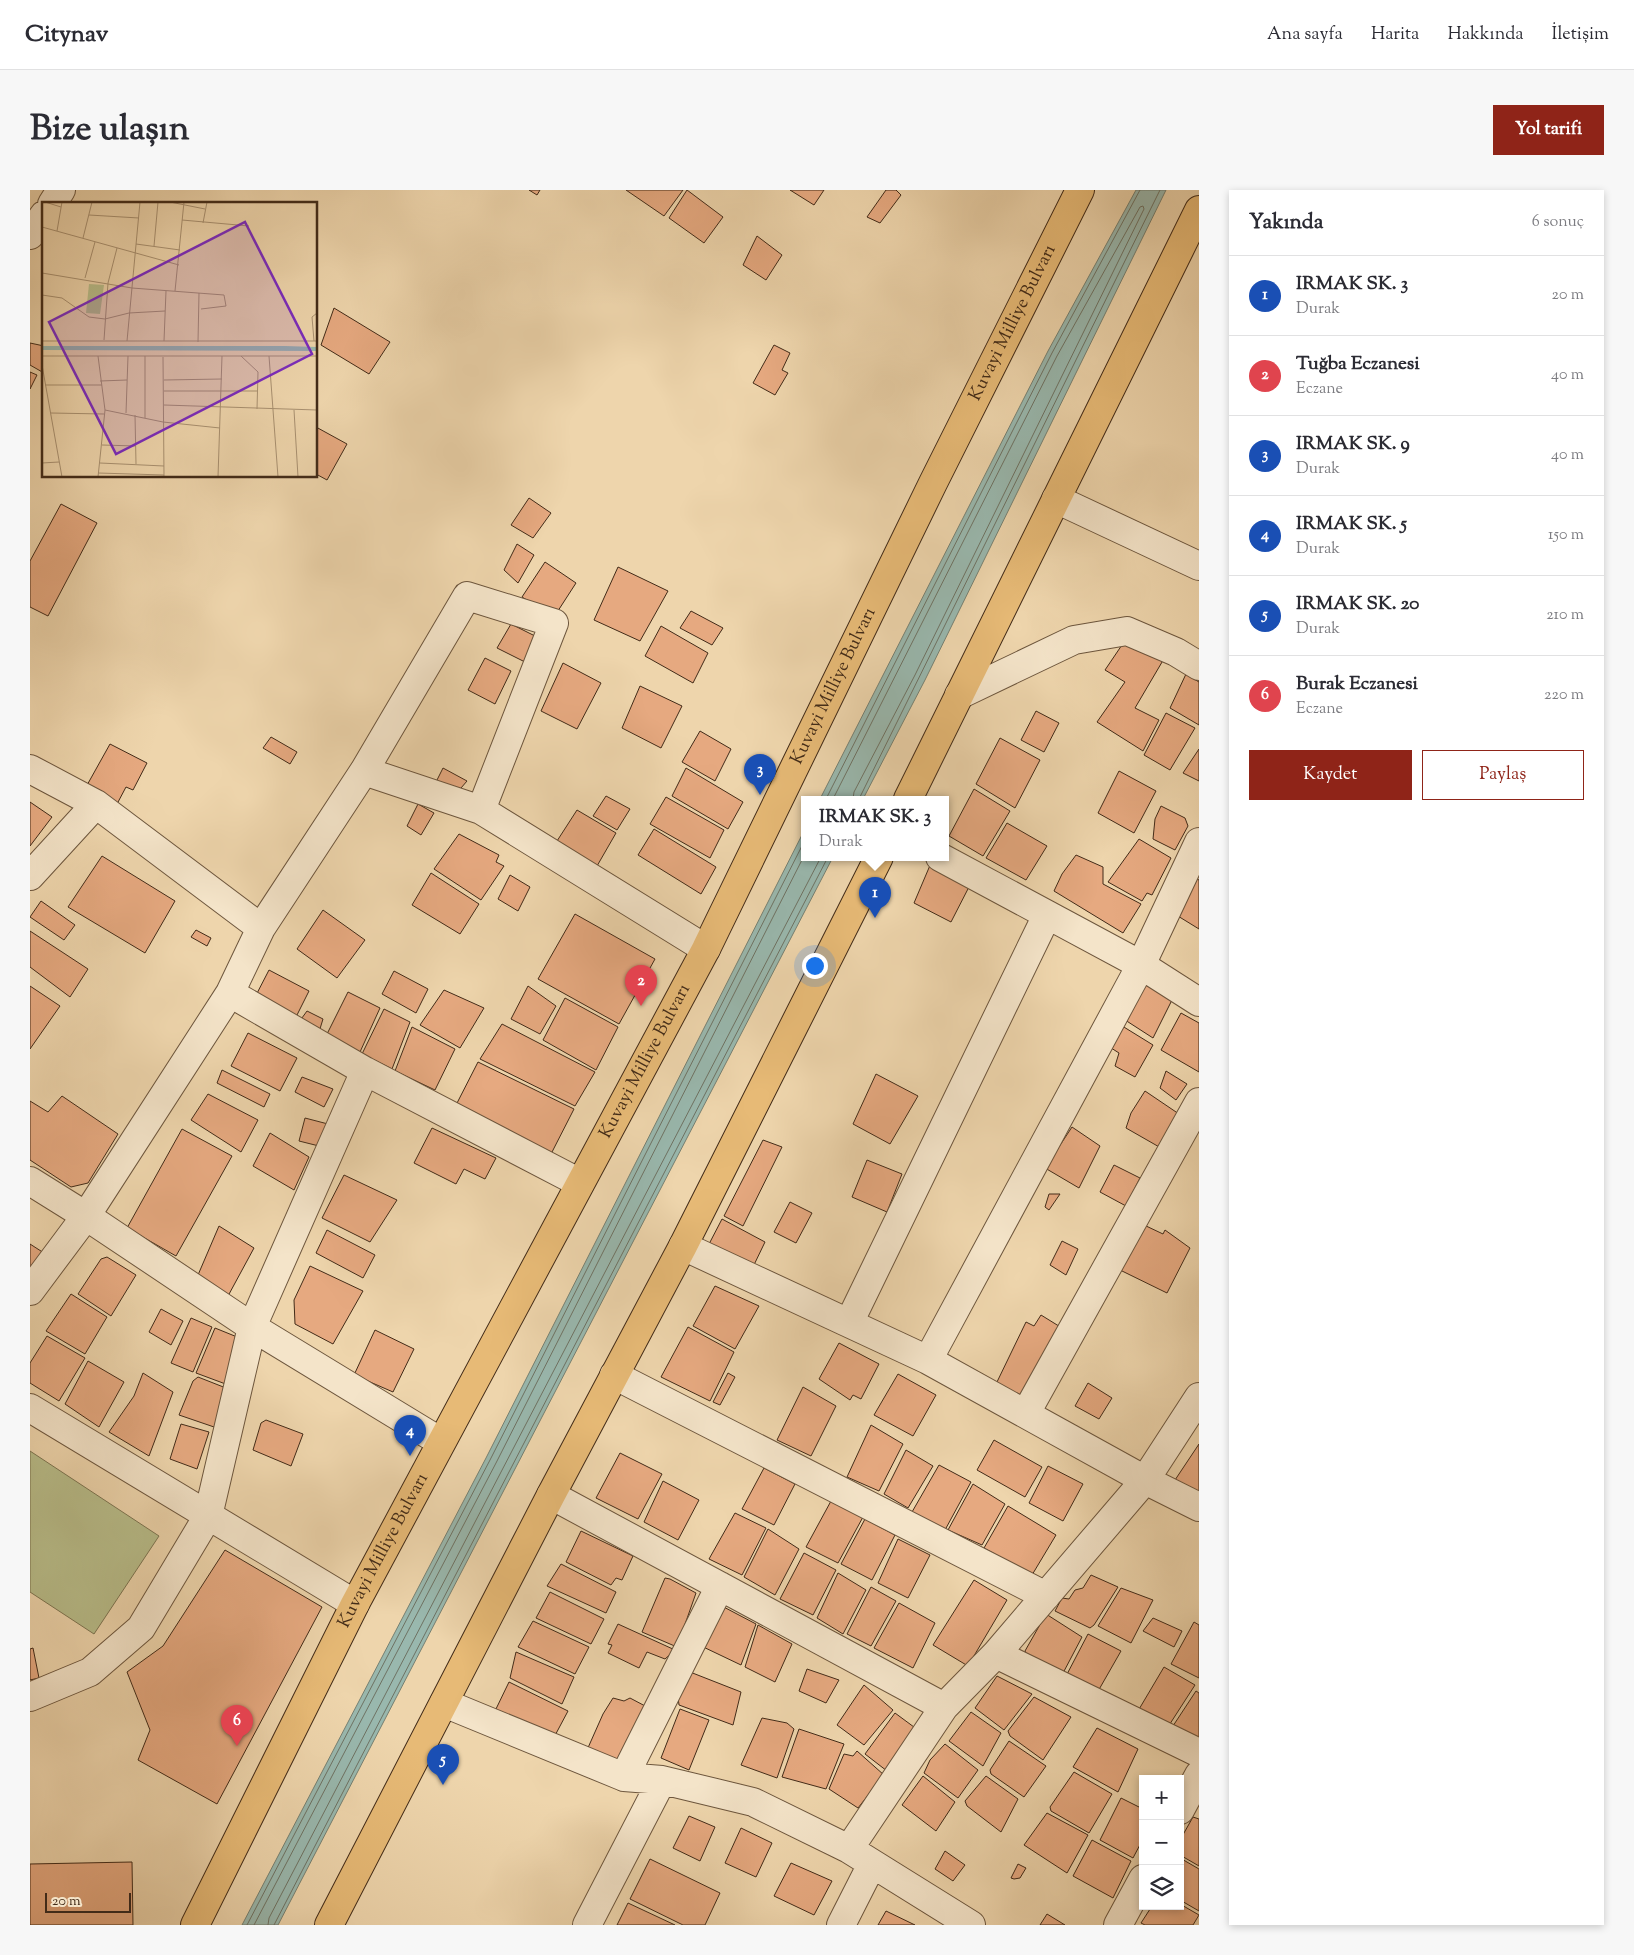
<!DOCTYPE html>
<html lang="tr">
<head>
<meta charset="utf-8">
<style>
	body { margin:0; font-family:"Sorts Mill Goudy",serif; background:#f7f7f7; color:#2b2b33 }
	.controls { position:absolute; right:15px; bottom:15px; display:grid; overflow:hidden; border-radius:0px; box-shadow:0 2px 8px #0003 }
	.controls button { width:45px; height:45px; display:grid; place-items:center; padding:0; border:0; border-bottom:1px solid #e1e1e2; background:#fff; color:#2b2b33; font:25px sans-serif }
	.scale { position:absolute; left:15px; bottom:12px; width:86px; box-sizing:border-box; padding-left:5px; border:2px solid #422b18; border-top:0; font-size:14px; line-height:18px; white-space:nowrap; color:#422b18; -webkit-text-stroke:4px #f4e4c9; paint-order:stroke }
	.you { position:absolute; left:784px; top:775px; width:18px; height:18px; margin:-12px; border:4px solid #fff; border-radius:50%; background:#1a73e8; box-shadow:0 0 0 8px #1a73e833 }
	.badge { display:grid; place-items:center; width:32px; height:32px; border-radius:50%; background:#8f2418; color:#fff; font-size:16px; font-weight:700 }
	.pin { position:absolute; translate:-50% -41px; filter:drop-shadow(0 1px 2px #0008) }
	.pin::after { content:''; position:absolute; top:26px; width:18px; height:15px; background:inherit; clip-path:polygon(0 0,100% 0,50% 100%) }
	.popup { position:absolute; left:771px; top:606px; width:148px; height:65px; box-sizing:border-box; display:grid; place-content:center; border-radius:0px; background:#fff; filter:drop-shadow(0 1px 4px #0005); font-size:16px; white-space:nowrap; color:#7c7c81 }
	.popup b { font-size:19px; color:#2b2b33 }
	.popup::after { content:''; position:absolute; left:50%; top:100%; margin-left:-10px; border:10px solid transparent; border-top-color:#fff }
	.list { margin:0; padding:0; list-style:none }
	h2 { display:flex; justify-content:space-between; align-items:center; height:65px; margin:0; padding:0 20px; font-size:21px }
	h2 small { font-size:16px; font-weight:400; color:#7c7c81 }
	.list li { display:grid; grid-template-columns:32px 1fr auto; gap:15px; align-items:center; box-sizing:border-box; height:80px; padding:0 20px; border-top:1px solid #e1e1e2 }
	.list b { display:block; font-size:19px; white-space:nowrap }
	.list p { margin:0; font-size:16px; white-space:nowrap; color:#7c7c81 }
	.list em { font-size:16px; font-style:normal; color:#7c7c81 }
	.actions { display:flex; gap:10px; padding:15px 20px }
	.actions a { flex:1; padding:11px 0; border:1px solid #8f2418; border-radius:0px; text-align:center; font-size:18px; color:#8f2418 }
	.actions .main { background:#8f2418; color:#fff }
	.icon { flex:none; width:28px; height:28px; fill:none; stroke:currentColor; stroke-width:2; stroke-linecap:round; stroke-linejoin:round }
	.map { position:relative; flex:none; width:1169px; height:1735px; overflow:hidden; border-radius:0px }
	header { display:flex; align-items:center; gap:30px; box-sizing:border-box; height:70px; padding:0 25px; background:#fff; border-bottom:1px solid #e1e1e2 }
	header strong { font-size:24px }
	nav { display:flex; gap:28px; margin-inline-start:auto; font-size:18px }
	.intro { display:flex; align-items:center; justify-content:space-between; box-sizing:border-box; height:120px; padding:0 30px }
	h1 { margin:0; font-size:35px }
	.button { padding:12px 22px; border-radius:0px; background:#8f2418; color:#fff; font-size:18px; font-weight:700 }
	main { display:flex; gap:30px; padding:0 30px }
	aside { flex:1; background:#fff; border-radius:0px; box-shadow:0 2px 8px #0003 }
	.map>svg:first-child { display:block }
	.green { fill:#b8bd8a; stroke:#7d7451 }
	.water { fill:#99b8ae; stroke:#768072 }
	.lines { fill:none; stroke-linecap:round; stroke-linejoin:round }
	.shore { stroke:#6e7263; stroke-width:1 }
	.building { fill:#e6a980; stroke:#422b18 }
	.minor-casing { stroke:#6d563d; stroke-width:30 }
	.major-casing { stroke:#422b18; stroke-width:30 }
	.minor { stroke:#f4e4c9; stroke-width:28 }
	.major { stroke:#e7ba76; stroke-width:28 }
	.labels { text-anchor:middle; dominant-baseline:central; stroke-width:5; stroke-linejoin:round; paint-order:stroke }
	.street-label { font-size:18px; fill:#422b18; stroke:#f4e4c9 }
	.inset-road { fill:none; stroke:#a99171; stroke-width:1 }
	.view { fill:#7b2cbf; fill-opacity:0.15; stroke:#7b2cbf; stroke-width:2.5 }
	.inset-edge { fill:none; stroke:#422b18; stroke-width:2.5 }
</style>
</head>
<body>
<header>
<strong>Citynav</strong>
<nav><a>Ana sayfa</a><a>Harita</a><a>Hakkında</a><a>İletişim</a></nav>
</header>
<div class="intro"><h1>Bize ulaşın</h1><a class="button">Yol tarifi</a></div>
<main>
<div class="map">
<svg width="1169" height="1735" viewBox="0 0 1169 1735">
	<rect width="100%" height="100%" fill="#eed5ac"/>
	<filter id="stains"><feTurbulence type="fractalNoise" baseFrequency=".004" numOctaves="4"/><feColorMatrix values="0 0 0 0 .2 0 0 0 0 .09 0 0 0 0 .02 0 0 0 .5 -.17"/></filter>
	<radialGradient id="worn" r=".72"><stop offset=".6" stop-color="#630" stop-opacity="0"/><stop offset="1" stop-color="#630" stop-opacity=".3"/></radialGradient>
	<path class="green" d="M0 1261 129 1346 64 1444 0 1402Z"/>
	<path class="water" d="M1106 0H1136L895 490 833 609H790L1018 161Z
		M775 639V667H803L248 1735H212L456 1268Z"/>
	<g class="lines">
		<path class="shore" d="M796 609 1022 163 1110 0
			M803 609 1027 166 1110 17 1113 16 1114 19 885 485 824 602 823 609
			M829 609 1130 0
			M217 1735 460 1270 775 650
			M224 1735 466 1273 775 664
			M238 1735 239 1728 791 667
			M244 1735 798 667"/>
	</g>
	<path class="building" d="M499 0H510L507 5Z
		M596 0H653L634 26Z
		M657 0 693 27 674 53 639 28Z
		M760 0H794L784 15Z
		M856 0H866L871 5 850 33 837 27Z
		M727 46 752 65 736 90 713 75Z
		M304 118 360 152 339 184 291 155Z
		M0 153 14 156V183L0 175Z
		M744 155 760 163 752 180 758 183 745 205 723 193Z
		M0 182 7 185 0 199Z
		M286 237 317 254 297 290 286 284Z
		M499 308 521 323 503 348 481 335Z
		M31 314 67 333 18 426 0 417V371Z
		M487 354 504 365 488 393 474 380Z
		M515 372 546 393 524 427 492 407Z
		M588 377 638 401 610 451 564 430Z
		M661 421 693 438 682 455 650 438Z
		M481 434 507 447 495 472 467 458Z
		M631 436 678 463 663 493 615 466Z
		M1096 449 1135 467 1105 518 1129 530 1113 561 1067 532 1095 492 1075 480Z
		M455 468 481 481 465 514 438 500Z
		M533 473 571 493 547 539 511 521Z
		M1156 484 1169 492V535L1140 518Z
		M610 496 652 516 631 558 592 538Z
		M1006 521 1029 533 1014 562 991 550Z
		M1136 523 1165 538 1140 580 1114 565Z
		M670 541 701 559 685 591 652 572Z
		M241 547 267 562 260 574 233 558Z
		M970 548 1010 570 985 618 946 594Z
		M80 554 117 573 103 600 96 597 87 614 56 597Z
		M1169 559V591L1153 583Z
		M413 578 437 591 425 605 404 596Z
		M656 578 713 612 698 639 642 606Z
		M1089 581 1126 601 1104 643 1068 623Z
		M944 599 980 621 953 666 919 646Z
		M576 606 600 619 587 640 563 626Z
		M636 607 694 640 680 668 620 634Z
		M0 612 22 627 0 656Z
		M388 614 404 623 391 645 377 636Z
		M1131 616 1155 628 1158 636 1145 660 1123 649 1125 629Z
		M547 620 586 643 567 676 527 651Z
		M977 633 1017 656 996 690 956 668Z
		M624 639 686 677 671 704 608 665Z
		M429 644 469 665 466 672 474 676 451 710 404 679Z
		M1109 649 1141 668 1122 705 1117 703 1112 711 1078 692Z
		M1046 665 1073 677V694L1111 714 1093 743 1024 701 1032 684Z
		M72 666 145 711 115 763 38 717Z
		M901 673 941 693 921 732 884 713Z
		M401 683 449 714 430 744 382 715Z
		M480 685 500 697 488 721 468 709Z
		M1164 687 1169 690V739L1143 723Z
		M11 711 45 735 34 750 0 727Z
		M293 720 335 750 307 788 267 759Z
		M545 724 625 769 589 834 508 789Z
		M166 740 181 748 177 756 161 747Z
		M0 741 58 779 40 807 0 777Z
		M239 780 279 801 263 833 223 811Z
		M364 781 398 799 386 823 352 804Z
		M1109 791 1142 810 1123 848 1092 828Z
		M0 796 30 816 0 859Z
		M498 796 526 816 510 844 481 829Z
		M414 800 454 818 430 858 390 835Z
		M318 802 350 818 330 862 296 846Z
		M535 808 588 837 566 880 513 850Z
		M354 819 380 832 362 879 332 864Z
		M277 821 293 829 289 842 269 832Z
		M1151 823 1169 833V882L1131 860Z
		M472 834 565 882 545 916 450 869Z
		M1089 834 1123 855 1105 887 1085 876 1089 863 1078 856Z
		M382 837 425 859 405 900 365 881Z
		M218 843 267 868 250 901 201 876Z
		M448 872 544 919 521 964 425 917Z
		M192 880 240 904 234 917 187 893Z
		M1136 881 1157 894 1146 910 1130 898Z
		M846 884 888 906 860 954 823 934Z
		M272 887 303 899 294 917 265 902Z
		M1115 901 1149 924 1131 958 1096 938 1101 923Z
		M178 904 228 930 211 962 161 930Z
		M32 906 88 944 58 993 41 997 0 970V911L18 922Z
		M275 928 298 934 293 957 269 951Z
		M1042 937 1070 956 1049 998 1015 978Z
		M402 938 466 968 455 989 434 979 426 994 384 973Z
		M152 939 202 966 146 1066 97 1038Z
		M240 943 279 967 264 1000 223 976Z
		M733 950 752 957 713 1036 694 1026Z
		M837 970 872 984 857 1022 822 1007Z
		M1084 975 1110 988 1096 1016 1070 1002Z
		M314 985 367 1010 340 1052 292 1028Z
		M1019 1004H1030L1019 1020 1015 1017Z
		M760 1012 782 1023 766 1053 744 1042Z
		M692 1029 735 1052 722 1079 678 1056Z
		M1114 1035 1133 1044 1135 1040 1160 1058 1137 1103 1090 1080Z
		M189 1036 224 1058 198 1106 168 1085Z
		M297 1040 345 1065 333 1088 286 1063Z
		M1032 1051 1048 1059 1036 1085 1020 1075Z
		M0 1054 14 1063 0 1081Z
		M77 1067 106 1085 81 1126 48 1104 71 1069Z
		M280 1076 333 1101 303 1154 265 1134 264 1110Z
		M685 1096 729 1116 705 1159 663 1136Z
		M41 1104 77 1127 55 1164 16 1141Z
		M131 1119 153 1131 141 1155 119 1142Z
		M1011 1125 1032 1138 994 1211 966 1194 996 1132 1004 1136Z
		M161 1128 182 1137 163 1182 141 1173Z
		M658 1137 704 1162 680 1211 631 1187Z
		M185 1138 217 1151 201 1196 166 1183Z
		M345 1140 384 1159 363 1202 324 1185Z
		M17 1146 55 1168 29 1211 0 1193V1173Z
		M809 1153 849 1174 831 1209 823 1205 820 1210 789 1189Z
		M58 1171 94 1192 69 1237 35 1214Z
		M113 1183 143 1202 119 1266 79 1242 104 1206Z
		M698 1183 705 1187 690 1215 683 1212Z
		M868 1184 906 1205 883 1246 844 1225Z
		M168 1187 201 1200 187 1238 149 1225 163 1191Z
		M1058 1193 1082 1208 1069 1229 1045 1216Z
		M773 1197 806 1216 781 1266 747 1250Z
		M236 1230 273 1244 261 1276 223 1260 231 1233Z
		M151 1234 179 1242 167 1279 140 1269Z
		M841 1235 873 1254 849 1301 817 1287Z
		M964 1250 1012 1277 995 1307 947 1280Z
		M1169 1254V1303L1145 1290Z
		M876 1260 903 1276 878 1318 854 1304Z
		M590 1263 632 1284 608 1329 566 1308Z
		M909 1275 941 1292 915 1340 882 1322Z
		M1018 1276 1053 1294 1033 1331 999 1313Z
		M734 1278 765 1294 744 1335 712 1319Z
		M633 1291 669 1310 648 1350 614 1332Z
		M943 1294 975 1314 952 1355 918 1340Z
		M801 1311 833 1327 808 1373 776 1357Z
		M978 1316 1026 1345 1002 1385 954 1358Z
		M705 1323 736 1338 712 1385 679 1369Z
		M835 1329 865 1345 842 1390 811 1374Z
		M738 1339 769 1359 745 1405 714 1387Z
		M551 1341 603 1366 592 1390 586 1388 581 1395 536 1372Z
		M868 1349 900 1365 878 1408 848 1393Z
		M195 1360 292 1417 187 1614 108 1570 120 1540 97 1482 133 1456Z
		M774 1363 806 1380 783 1425 750 1409Z
		M531 1374 586 1402 576 1423 517 1396Z
		M808 1383 836 1400 813 1444 787 1428Z
		M1061 1385 1088 1397 1064 1435 1060 1438 1025 1421 1032 1408 1039 1409 1045 1400 1053 1398Z
		M635 1388 640 1389 666 1403 647 1457 612 1442Z
		M944 1390 977 1410 938 1476 903 1455Z
		M841 1397 866 1411 841 1456 817 1444Z
		M1091 1398 1123 1410 1101 1453 1068 1436Z
		M520 1402 574 1429 561 1454 506 1428Z
		M869 1413 905 1433 883 1478 844 1458Z
		M688 1414 726 1434 711 1475 667 1454Z
		M1016 1424 1052 1447 1032 1485 999 1470 995 1461Z
		M1123 1428 1152 1441 1144 1457 1113 1441Z
		M503 1431 559 1457 545 1484 488 1457Z
		M1164 1432 1169 1435V1488L1141 1474Z
		M588 1434 645 1460 635 1469 617 1462 609 1478 578 1463 582 1455 578 1454Z
		M728 1435 762 1454 745 1492 715 1477Z
		M1058 1444 1091 1461 1067 1503 1035 1488Z
		M3 1458 9 1488 0 1490V1459Z
		M486 1462 544 1487 532 1514 480 1488Z
		M1134 1477 1165 1495 1136 1540 1105 1526Z
		M777 1479 809 1490 796 1513 769 1501Z
		M660 1482 711 1502 703 1535 649 1515 648 1507Z
		M967 1486 1002 1504 974 1540 945 1518Z
		M479 1492 538 1521 521 1553 465 1521Z
		M834 1495 863 1520 834 1555 807 1535Z
		M1166 1501 1169 1503V1556L1141 1539Z
		M1004 1507 1041 1527 1013 1570 980 1546 978 1541Z
		M583 1508 594 1511 600 1508 617 1517 593 1571 557 1560 573 1524Z
		M650 1519 679 1530 659 1580 631 1568Z
		M941 1522 971 1543 953 1576 919 1551Z
		M865 1523 888 1540 857 1581 835 1564Z
		M732 1528 757 1533 764 1539 747 1588 711 1575Z
		M1067 1538 1108 1559 1088 1602 1043 1577Z
		M769 1539 814 1554 796 1599 752 1587Z
		M979 1551 1016 1576 994 1607 961 1584 960 1580Z
		M915 1554 948 1580 928 1608 894 1583 900 1570Z
		M827 1561 854 1585 828 1618 799 1599 814 1564 823 1566Z
		M1044 1582 1082 1604 1059 1643 1021 1621 1020 1617Z
		M893 1586 925 1612 906 1641 872 1615Z
		M956 1586 988 1609 971 1642 937 1616 935 1611Z
		M1091 1608 1113 1619V1649L1103 1668 1070 1650Z
		M1017 1623 1058 1645 1037 1683 994 1655Z
		M659 1626 685 1637 670 1671 643 1658Z
		M1163 1627 1169 1629V1676L1150 1665V1650Z
		M711 1638 742 1653 726 1687 695 1673Z
		M1062 1650 1101 1671 1083 1708 1043 1686Z
		M915 1661 935 1675 923 1691 905 1679Z
		M1150 1668 1169 1679V1721L1150 1710Z
		M620 1669 690 1703 675 1735H653L600 1709Z
		M102 1672 103 1735H0V1674Z
		M761 1673 802 1691 784 1725 744 1706Z
		M988 1674 996 1678 990 1688 984 1689 981 1688Z
		M598 1713 645 1735H587Z
		M1150 1714 1169 1725 1163 1735H1115L1111 1733 1122 1716H1150Z
		M856 1721 885 1735H848Z
		M1017 1724 1035 1735H1010Z"/>
	<g class="lines">
		<g class="minor-casing">
			<path id="minor" d="M22 14 31 0
				M0 45 14 25
				M1026 309 1169 376
				M929 505 1044 450 1097 441 1146 462 1169 476
				M0 579 66 614 231 738
				M334 581 451 620 676 759
				M910 667 1111 775 1169 812
				M0 686 66 614
				M200 803 335 881 550 993
				M0 991 56 1026 222 1137 411 1252
				M653 1056 898 1170 1115 1290 1169 1317
				M0 1101 56 1026 200 803 231 738 334 581 437 406 524 433 451 620
				M819 1133 1017 725
				M898 1170 1111 775 1169 652
				M584 1185 1016 1406
				M0 1218 325 1414
				M996 1223 1169 912
				M521 1305 914 1517
				M966 1464 1169 1563
				M0 1507 60 1482 111 1438 178 1326 222 1137 335 881
				M414 1513 594 1587 632 1590 723 1612 819 1659 941 1735
				M594 1587 690 1396
				M1150 1620 1169 1585
				M819 1659 914 1517 966 1464 1115 1290 1169 1207
				M557 1735 632 1590
				M811 1735 842 1674
				M1088 1735 1113 1689"/>
		</g>
		<g class="major-casing">
			<g id="major">
				<path d="M878 609 1169 20"/>
				<path id="s1" d="M165 1735 325 1414 676 759 903 293 1050 0"/>
				<path d="M299 1735 521 1305 653 1056 849 667"/>
			</g>
		</g>
		<use href="#minor" class="minor"/>
		<use href="#major" class="major"/>
	</g>
	<g class="labels">
		<g class="street-label">
			<text stroke="none"><textPath href="#s1" startOffset="1799">Kuvayi Milliye Bulvarı</textPath></text>
			<text stroke="none"><textPath href="#s1" startOffset="1394">Kuvayi Milliye Bulvarı</textPath></text>
			<text stroke="none"><textPath href="#s1" startOffset="974">Kuvayi Milliye Bulvarı</textPath></text>
			<text stroke="none"><textPath href="#s1" startOffset="419">Kuvayi Milliye Bulvarı</textPath></text>
		</g>
	</g>
	<g transform="translate(12 12)">
		<rect width="275" height="275" fill="#eed5ac"/>
		<path d="M47 82 62 83 58 112 44 111Z" fill="#b8bd8a"/>
		<path d="M0 144H243L275 145V149L0 148Z" fill="#99b8ae"/>
		<path class="inset-road" d="M3 0 19 5M128 0 163 7M47 13 97 16M140 18 207 24M161 21 165 0M0 25 137 63M15 29 20 0M41 36 50 0M94 42 138 48M112 44 116 0M0 71 90 86 182 93 184 104 159 107M43 76 53 40M133 89 142 0M0 93 20 96 47 115 63 117 87 111 123 109M62 138 66 81 75 46M0 139H275M85 139 98 0M122 139 124 89M272 139 270 115 275 111M156 140 157 91M0 154H275M56 154 63 208 56 275M199 154 216 170 215 207M227 154 236 275M121 155 122 275M0 163 20 275M122 178 180 177M58 179 85 178M3 183H60M122 189H216M122 203 275 208M63 208 121 220 178 226M252 208 256 275M9 211 62 212M84 211 86 154M93 213 94 262M103 216V154M60 243 94 244M0 261 17 260M58 261 122 264M56 271 122 273M176 275 180 154"/>
		<path class="view" d="M203 20 270 152 74 252 7 120Z"/>
		<rect width="275" height="275" class="inset-edge"/>
	</g>
	<rect width="100%" height="100%" filter="url(#stains)"/>
	<rect width="100%" height="100%" fill="url(#worn)"/>
</svg>
<div class="controls">
<button>+</button>
<button>−</button>
<button><svg class="icon" aria-label="layers" viewBox="0 0 24 24"><path d="M12 4l9 5-9 5-9-5zM3 14l9 5 9-5"/></svg></button>
</div>
<div class="scale">20 m</div>
<div class="you"></div>
<div class="pin badge" style="left:845px;top:728px;background:#1a4fb4">1</div>
<div class="popup"><b>IRMAK SK. 3</b>Durak</div>
<div class="pin badge" style="left:611px;top:816px;background:#e0444e">2</div>
<div class="pin badge" style="left:730px;top:605px;background:#1a4fb4">3</div>
<div class="pin badge" style="left:380px;top:1266px;background:#1a4fb4">4</div>
<div class="pin badge" style="left:413px;top:1595px;background:#1a4fb4">5</div>
<div class="pin badge" style="left:207px;top:1556px;background:#e0444e">6</div>
</div>
<aside>
<h2>Yakında<small>6 sonuç</small></h2>
<ul class="list">
<li><span class="badge" style="background:#1a4fb4">1</span><div><b>IRMAK SK. 3</b><p>Durak</p></div><em>20 m</em></li>
<li><span class="badge" style="background:#e0444e">2</span><div><b>Tuğba Eczanesi</b><p>Eczane</p></div><em>40 m</em></li>
<li><span class="badge" style="background:#1a4fb4">3</span><div><b>IRMAK SK. 9</b><p>Durak</p></div><em>40 m</em></li>
<li><span class="badge" style="background:#1a4fb4">4</span><div><b>IRMAK SK. 5</b><p>Durak</p></div><em>150 m</em></li>
<li><span class="badge" style="background:#1a4fb4">5</span><div><b>IRMAK SK. 20</b><p>Durak</p></div><em>210 m</em></li>
<li><span class="badge" style="background:#e0444e">6</span><div><b>Burak Eczanesi</b><p>Eczane</p></div><em>220 m</em></li>
</ul>
<div class="actions"><a class="main">Kaydet</a><a>Paylaş</a></div>
</aside>
</main>
</body>
</html>
